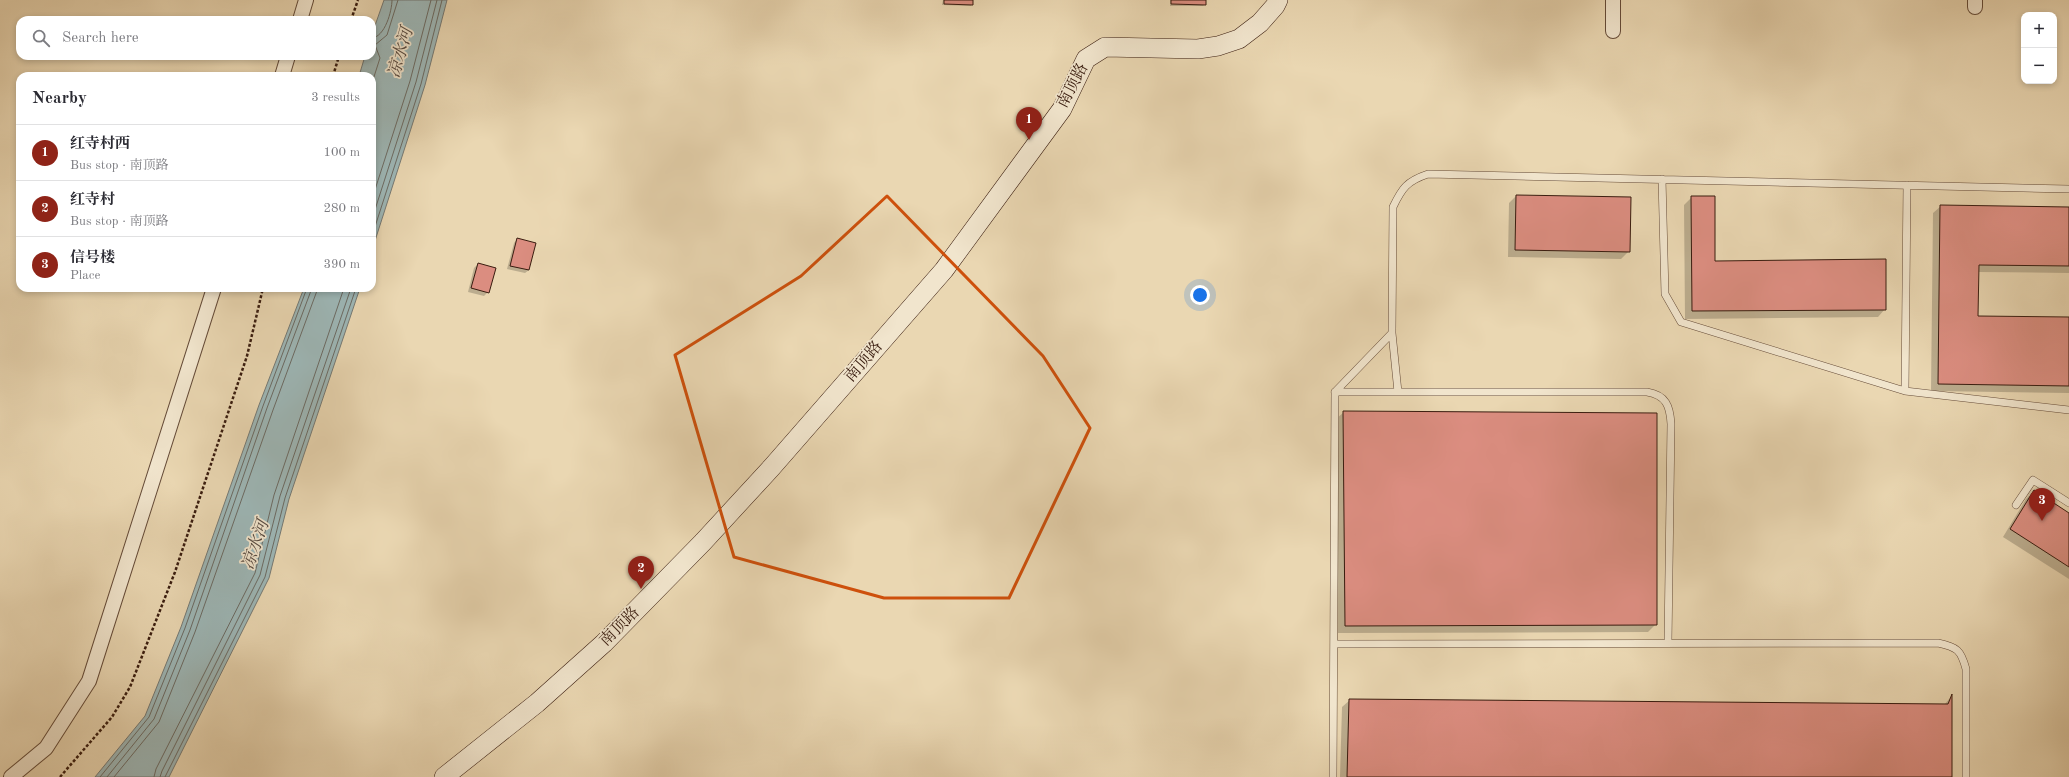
<!DOCTYPE html>
<html lang="en">
<head>
<meta charset="utf-8">
<style>
	body { margin:0; font-family:"Old Standard TT","Noto Serif SC",serif; background:#f2f2f3; color:#2b2b33 }
	.controls { position:absolute; right:12px; top:12px; display:grid; overflow:hidden; border-radius:8px; box-shadow:0 2px 6px #0003 }
	.controls button { width:36px; height:36px; display:grid; place-items:center; padding:0; border:0; border-bottom:1px solid #e1e1e2; background:#fff; color:#2b2b33; font:20px sans-serif }
	.you { position:absolute; left:1200px; top:295px; width:14px; height:14px; margin:-10px; border:3px solid #fff; border-radius:50%; background:#1a73e8; box-shadow:0 0 0 6px #1a73e833 }
	.badge { display:grid; place-items:center; width:26px; height:26px; border-radius:50%; background:#8f2418; color:#fff; font-size:13px; font-weight:700 }
	.pin { position:absolute; translate:-50% -33px; filter:drop-shadow(0 1px 2px #0008) }
	.pin::after { content:''; position:absolute; top:21px; width:14px; height:12px; background:inherit; clip-path:polygon(0 0,100% 0,50% 100%) }
	.list { margin:0; padding:0; list-style:none }
	h2 { display:flex; justify-content:space-between; align-items:center; height:52px; margin:0; padding:0 16px; font-size:17px }
	h2 small { font-size:13px; font-weight:400; color:#7c7c81 }
	.list li { display:grid; grid-template-columns:26px 1fr auto; gap:12px; align-items:center; box-sizing:border-box; height:56px; padding:0 16px; border-top:1px solid #e1e1e2 }
	.list b { display:block; font-size:15px; white-space:nowrap }
	.list p { margin:0; font-size:13px; white-space:nowrap; color:#7c7c81 }
	.list em { font-size:13px; font-style:normal; color:#7c7c81 }
	.icon { flex:none; width:22px; height:22px; fill:none; stroke:currentColor; stroke-width:2; stroke-linecap:round; stroke-linejoin:round }
	.map { position:relative; flex:none; width:2069px; height:777px; overflow:hidden }
	.search { position:absolute; background:#fff; box-shadow:0 2px 6px #0003; left:16px; top:16px; width:360px; height:44px; display:flex; align-items:center; gap:10px; box-sizing:border-box; padding:0 14px; border-radius:12px; color:#7c7c81; font-size:15px }
	.panel { position:absolute; background:#fff; box-shadow:0 2px 6px #0003; left:16px; top:72px; width:360px; height:220px; border-radius:12px }
	.map>svg:first-child { display:block }
	.water { fill:#9db7b7; stroke:#757974 }
	.shadow { fill:#0003 }
	.lines { fill:none; stroke-linecap:round; stroke-linejoin:round }
	.shore { stroke:#6b6a63; stroke-width:1 }
	.building { fill:#db8d80; stroke:#391c0f }
	.lane-casing { stroke:#654b38; stroke-width:8 }
	.street-casing { stroke:#654b38; stroke-width:16 }
	.secondary-casing { stroke:#391c0f; stroke-width:20 }
	.path { stroke:#391c0f; stroke-width:2.5; stroke-dasharray:3 2; stroke-linecap:butt }
	.lane { stroke:#f1e5cd; stroke-width:7 }
	.street { stroke:#f1e5cd; stroke-width:14 }
	.secondary { stroke:#f1e5cd; stroke-width:19 }
	.marked { fill:none; stroke:#ce500c; stroke-width:3; stroke-linejoin:round }
	.labels { text-anchor:middle; dominant-baseline:central; stroke-width:3.5; stroke-linejoin:round; paint-order:stroke }
	.street-label { font-size:16px; fill:#391c0f; stroke:#f1e5cd }
	.water-label { font-size:17px; font-style:italic; fill:#574a41; stroke:#f1e5cd }
</style>
</head>
<body>
<div class="map">
<svg width="2069" height="777" viewBox="0 0 2069 777">
	<rect width="100%" height="100%" fill="#ead7b2"/>
	<filter id="stains"><feTurbulence type="fractalNoise" baseFrequency=".005" numOctaves="4"/><feColorMatrix values="0 0 0 0 .2 0 0 0 0 .09 0 0 0 0 .02 0 0 0 .5 -.17"/></filter>
	<radialGradient id="worn" r=".72"><stop offset=".6" stop-color="#630" stop-opacity="0"/><stop offset="1" stop-color="#630" stop-opacity=".3"/></radialGradient>
	<path class="water" d="M384 0H447L425 85 372 250V76H359L365 56H372V34Z
		M304 288H360L289 499 269 578 169 777H95L145 716 181 627 259 405Z"/>
	<path class="shadow" d="M943 0H972V4L971 6 942 5Z
		M1170 0H1205V4L1203 6H1170Z
		M1516 196 1629 251 1621 259 1508 257 1509 203Z
		M1692 197 1714 262 1885 309 1878 317 1685 319 1684 205Z
		M1941 206 2069 208V273L1978 272 1977 317 2069 318V393L1931 391 1933 213Z
		M517 239 529 270 525 273 507 269 514 243Z
		M478 264 488 292 484 296 468 292 474 268Z
		M1344 412 1656 624 1648 632 1338 633 1336 419Z
		M2034 492 2069 514V579L2003 537 2026 499Z
		M1951 697V777H1340L1342 707 1350 700 1944 705Z"/>
	<g class="lines">
		<path class="shore" d="M372 38C385 37 392 11 392 0
			M372 83 380 58 375 45 387 35 398 0
			M372 199 410 81 431 0
			M372 219 416 82 437 0
			M372 236 421 84 442 0
			M100 777 149 717 185 628 263 406 307 288
			M107 777 154 719 190 630 267 408 312 288
			M114 777 159 722 195 632 273 410 318 288
			M154 777 156 769 255 573 274 495 344 288
			M160 777 162 771 260 575 280 496 351 288
			M165 777 265 577 285 498 356 288"/>
	</g>
	<path class="building" d="M944 0H973V5L944 4Z
		M1171 0H1206V5L1171 4Z
		M1516 195 1631 197 1630 252 1515 250Z
		M1691 196H1715V261L1886 259V310L1692 311Z
		M1940 205 2069 207V266L1979 265 1978 316 2069 317V386L1938 384Z
		M517 238 536 243 529 270 510 266Z
		M478 263 496 268 489 293 471 288Z
		M1343 411 1657 413V625L1345 626Z
		M2034 490 2069 513V567L2010 529Z
		M1952 694V777H1347L1349 699 1948 704Z"/>
	<g class="lines">
		<g class="lane-casing">
			<path id="lane" d="M1662 179 1665 294 1681 322 1905 391 2069 410
				M1392 333 1393 207C1402 188 1407 181 1428 174L2069 189
				M1905 391 1907 185
				M1335 392 1392 333 1398 392
				M2016 505 2033 480 2069 503
				M1334 644 1938 643C1957 647 1961 650 1966 669V777
				M1333 777 1335 392H1647C1666 395 1670 406 1671 424L1668 643"/>
		</g>
		<g class="street-casing">
			<path id="street" d="M1975 7V0
				M300 20 306 0
				M1613 31V0
				M282 76 288 56
				M11 777 46 748 89 681 214 288"/>
		</g>
		<g class="secondary-casing">
			<path id="secondary" d="M444 777 537 703 604 643 703 542 772 467 944 270 1062 109 1086 59 1105 47 1198 49 1218 46 1239 39 1260 23 1275 6 1278 0"/>
		</g>
		<path class="path" d="M351 20 358 0
			M333 76 339 56
			M60 777 112 717 130 687 175 572 247 356 263 288"/>
		<use href="#lane" class="lane"/>
		<use href="#street" class="street"/>
		<use href="#secondary" class="secondary"/>
	</g>
	<path class="marked" d="M887 196 1043 356 1090 428 1009 598H884L734 557 675 355 801 276Z"/>
	<g class="labels">
		<g class="street-label">
			<text transform="translate(1073 86) rotate(-62)">南顶路</text>
			<text transform="translate(864 362) rotate(-49)">南顶路</text>
			<text transform="translate(620 627) rotate(-45)">南顶路</text>
		</g>
		<g class="water-label">
			<text transform="translate(401 53) rotate(-74)">凉水河</text>
			<text transform="translate(256 545) rotate(-71)">凉水河</text>
		</g>
	</g>
	<rect width="100%" height="100%" filter="url(#stains)"/>
	<rect width="100%" height="100%" fill="url(#worn)"/>
</svg>
<div class="controls">
<button>+</button>
<button>−</button>
</div>
<div class="you"></div>
<div class="pin badge" style="left:1029px;top:140px">1</div>
<div class="pin badge" style="left:641px;top:589px">2</div>
<div class="pin badge" style="left:2042px;top:521px">3</div>
<div class="search"><svg class="icon" aria-label="search" viewBox="0 0 24 24"><circle cx="10" cy="10" r="6"/><path d="M15 15l6 6"/></svg>Search here</div>
<section class="panel">
<h2>Nearby<small>3 results</small></h2>
<ul class="list">
<li><span class="badge">1</span><div><b>红寺村西</b><p>Bus stop · 南顶路</p></div><em>100 m</em></li>
<li><span class="badge">2</span><div><b>红寺村</b><p>Bus stop · 南顶路</p></div><em>280 m</em></li>
<li><span class="badge">3</span><div><b>信号楼</b><p>Place</p></div><em>390 m</em></li>
</ul>
</section>
</div>
</body>
</html>
